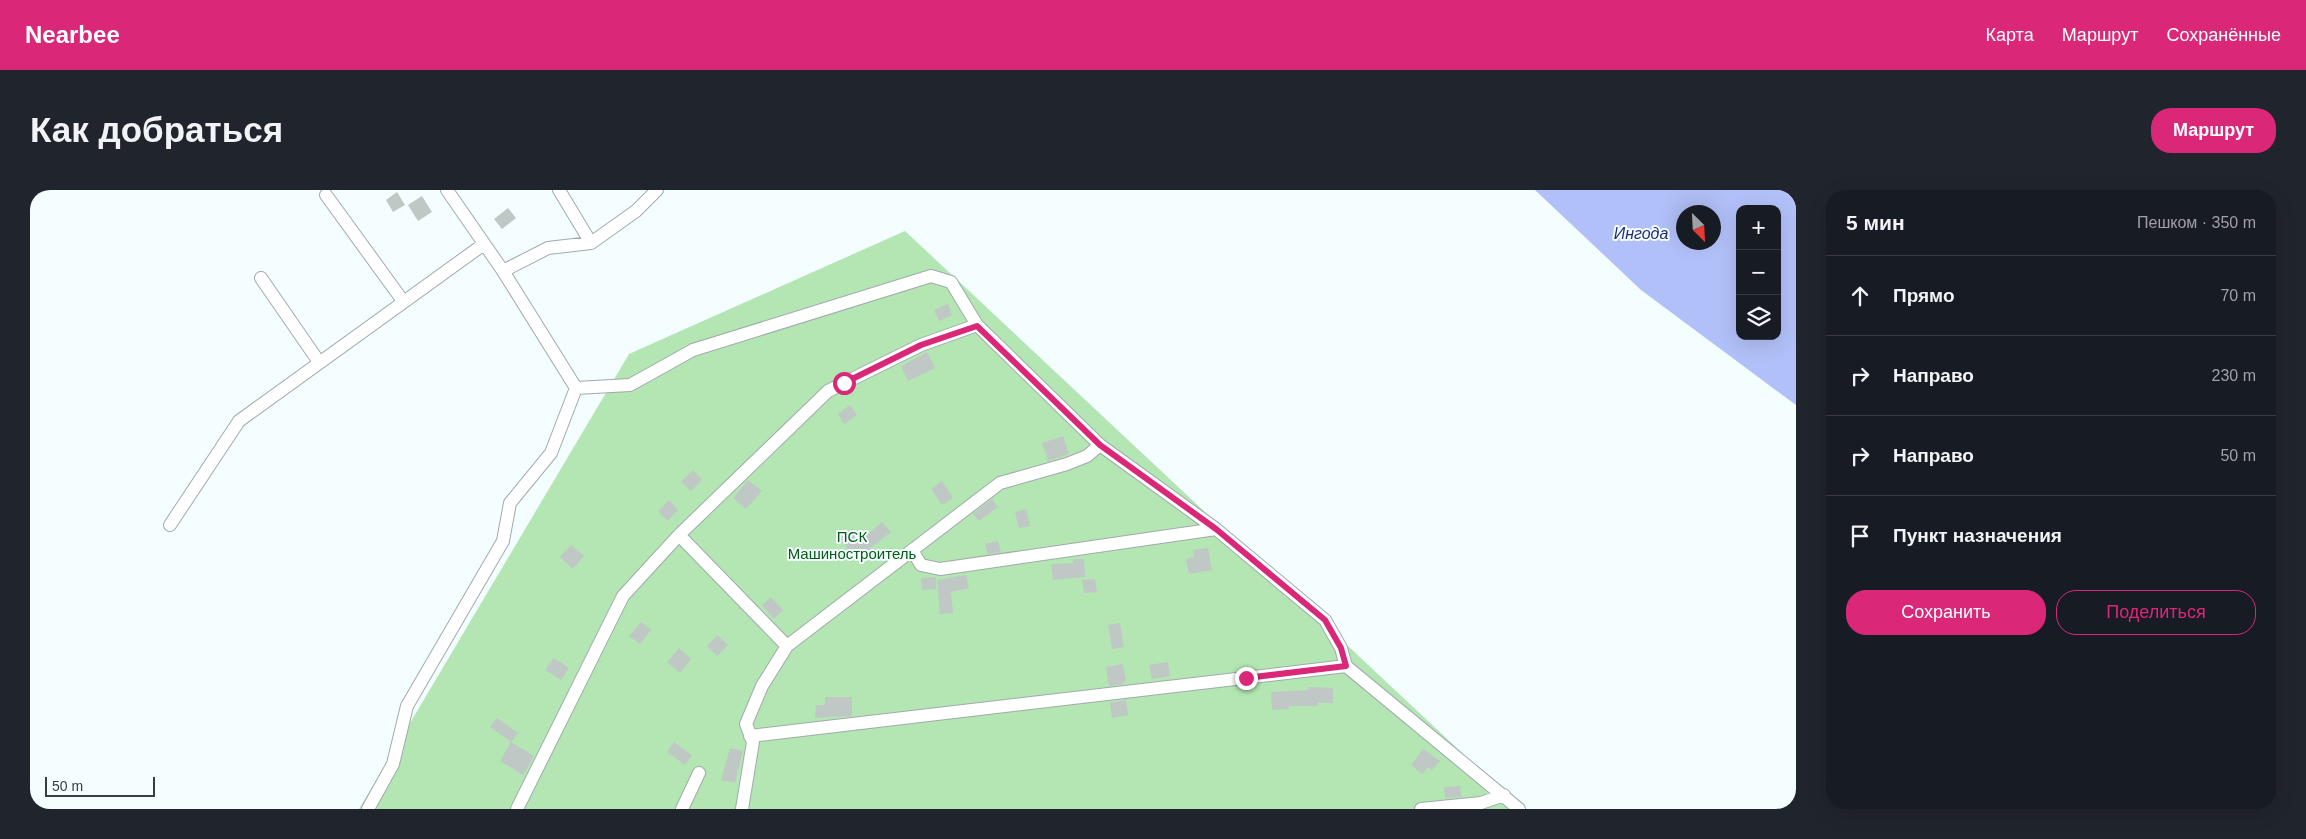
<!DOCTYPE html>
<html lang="ru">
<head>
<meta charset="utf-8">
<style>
	body { margin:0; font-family:Helvetica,sans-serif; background:#20242c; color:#f1f3f6 }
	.controls { position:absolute; right:15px; top:15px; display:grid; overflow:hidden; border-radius:10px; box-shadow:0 5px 20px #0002 }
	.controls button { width:45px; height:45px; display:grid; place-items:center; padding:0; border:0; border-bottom:1px solid #363941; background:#171b24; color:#f1f3f6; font:25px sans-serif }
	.compass { position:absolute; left:1646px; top:15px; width:45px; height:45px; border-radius:50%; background:#171b24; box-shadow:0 5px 20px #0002; rotate:156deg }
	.scale { position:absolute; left:15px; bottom:12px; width:110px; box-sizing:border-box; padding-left:5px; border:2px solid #393d3d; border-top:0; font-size:14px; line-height:18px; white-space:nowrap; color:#393d3d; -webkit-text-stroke:4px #f4fdff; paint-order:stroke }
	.stop { position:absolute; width:15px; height:15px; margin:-11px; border:4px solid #db2777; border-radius:50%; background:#fff }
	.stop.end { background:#db2777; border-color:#fff; box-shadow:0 1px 5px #0008 }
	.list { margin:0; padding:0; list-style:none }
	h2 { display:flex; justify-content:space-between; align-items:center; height:65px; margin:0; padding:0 20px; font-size:21px }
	h2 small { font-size:16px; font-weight:400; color:#9ea1a6 }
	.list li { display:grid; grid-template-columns:32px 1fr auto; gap:15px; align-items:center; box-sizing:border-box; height:80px; padding:0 20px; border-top:1px solid #363941 }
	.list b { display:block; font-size:19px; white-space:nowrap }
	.list em { font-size:16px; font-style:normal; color:#9ea1a6 }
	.actions { display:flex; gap:10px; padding:15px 20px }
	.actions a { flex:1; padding:11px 0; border:1px solid #db2777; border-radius:20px; text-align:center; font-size:18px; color:#db2777 }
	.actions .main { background:#db2777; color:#fff }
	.icon { flex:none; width:28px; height:28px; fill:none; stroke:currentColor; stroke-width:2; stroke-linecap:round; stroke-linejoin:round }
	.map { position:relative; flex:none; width:1766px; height:619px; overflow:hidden; border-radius:20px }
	header { display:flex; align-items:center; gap:30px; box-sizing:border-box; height:70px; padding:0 25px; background:#db2777; color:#fff }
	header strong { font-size:24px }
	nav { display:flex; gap:28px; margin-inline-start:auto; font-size:18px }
	.intro { display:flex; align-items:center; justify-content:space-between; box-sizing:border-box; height:120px; padding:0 30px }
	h1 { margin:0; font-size:35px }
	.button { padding:12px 22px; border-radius:20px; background:#db2777; color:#fff; font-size:18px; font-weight:700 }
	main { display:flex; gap:30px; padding:0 30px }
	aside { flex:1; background:#171b24; border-radius:20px; box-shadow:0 5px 20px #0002 }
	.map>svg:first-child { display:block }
	.green { fill:#b3e6b2 }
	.water { fill:#b1c0f8; fill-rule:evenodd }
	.building { fill:#bfc8c5 }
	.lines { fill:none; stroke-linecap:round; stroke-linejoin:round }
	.street-casing { stroke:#a1aaac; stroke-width:14 }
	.street { stroke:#fff; stroke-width:12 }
	.route { stroke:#db2777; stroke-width:6 }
	.labels { text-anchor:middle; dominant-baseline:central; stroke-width:4; stroke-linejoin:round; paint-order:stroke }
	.park-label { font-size:15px; fill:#035c12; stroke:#f4fdff }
	.water-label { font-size:16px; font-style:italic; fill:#222b78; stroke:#f4fdff }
</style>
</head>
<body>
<header>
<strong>Nearbee</strong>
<nav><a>Карта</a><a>Маршрут</a><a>Сохранённые</a></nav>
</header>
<div class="intro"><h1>Как добраться</h1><a class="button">Маршрут</a></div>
<main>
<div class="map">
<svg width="1766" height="619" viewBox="0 0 1766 619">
	<rect width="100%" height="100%" fill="#f4fdff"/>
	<path class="green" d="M875 41 1492 619H329L599 164Z"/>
	<path class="water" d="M1505 0H1766V215L1611 100ZM1710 19H1747V146H1710ZM1654 22H1684V52H1654Z"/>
	<path class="building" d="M367 2 375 15 363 22 356 10Z
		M392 6 402 22 388 31 378 15Z
		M478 18 486 28 472 39 464 29Z
		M918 114 922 125 909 131 904 120Z
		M897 162 905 178 878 191 871 176Z
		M820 215 827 225 814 234 808 224Z
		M1033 246 1039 264 1018 271 1012 253Z
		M663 280 672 290 661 301 651 292Z
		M718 290 732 301 716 319 703 308Z
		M912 291 923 308 912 315 901 299Z
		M962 309 968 317 949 331 943 324Z
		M639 310 648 320 637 331 628 321Z
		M996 319 1000 336 989 338 985 322Z
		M852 332 861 342 825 370 810 348 823 338 831 350Z
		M968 351 971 362 958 364 955 354Z
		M541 355 554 366 543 379 530 367Z
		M1178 358 1182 380 1159 384 1156 369 1164 367 1163 360Z
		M1043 369H1054L1055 387 1023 390 1021 374 1043 373Z
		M936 385 939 398 921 402 923 423 910 424 907 390Z
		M906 387V399L892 400 891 388Z
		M1065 389 1067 402 1054 403 1052 390Z
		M741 407 753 420 744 429 732 415Z
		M611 432 621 440 610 454 599 446Z
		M1090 433 1094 457 1082 459 1078 435Z
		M687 445 698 455 687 466 677 456Z
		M649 458 661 469 650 483 637 472Z
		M524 468 539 478 531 490 515 480Z
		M1138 472 1140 486 1122 489 1119 475Z
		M1093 474 1096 492H1093V494L1079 496 1076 477Z
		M1278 497 1303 498V513H1288V516H1259V519L1242 520 1241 502 1278 500Z
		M795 507H822V526L785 528 786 515H795Z
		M1096 510 1098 525 1082 528 1080 513Z
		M467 528 488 543 481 552 460 537Z
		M481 552 504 566 493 585 470 571Z
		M644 552 662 565 655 575 637 562Z
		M700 558 713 561 705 593 691 590Z
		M1393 559 1410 571 1402 580 1398 577 1392 584 1381 575Z
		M1430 596 1431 607 1415 608 1414 597Z"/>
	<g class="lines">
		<g class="street-casing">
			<path id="street" d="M417 0 473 81 546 198 600 195 663 160 901 86 921 92 947 135 1070 255
				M529 0 561 53
				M296 5 373 111
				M473 81 518 58 561 53 606 21 627 0
				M231 88 289 172
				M140 335 209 231 454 54
				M649 345 757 456
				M882 360 891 375 910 379 1186 339
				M720 546 1316 476
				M338 619 363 574 377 516 473 351 480 313 521 263 546 198
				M487 619 593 406 649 345 798 201 891 155 947 135
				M652 619 669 583
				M712 619 723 552 716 534 732 496 757 456 970 293 1037 274 1057 266 1070 255 1186 339 1295 430 1311 458 1316 476 1489 619
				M1391 619 1451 613 1474 605"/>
		</g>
		<use href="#street" class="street"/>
	</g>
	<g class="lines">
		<path class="route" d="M814 193 891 155 947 136 1070 255 1186 339 1295 430 1311 458 1316 476 1216 488"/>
	</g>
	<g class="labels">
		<g class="park-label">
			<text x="822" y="346">ПСК<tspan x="822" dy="17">Машиностроитель</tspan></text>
		</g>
		<g class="water-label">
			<text x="1611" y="43">Ингода</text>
		</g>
	</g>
</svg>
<div class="controls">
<button>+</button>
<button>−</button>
<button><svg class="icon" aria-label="layers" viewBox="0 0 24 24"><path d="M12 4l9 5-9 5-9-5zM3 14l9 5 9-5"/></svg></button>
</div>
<svg class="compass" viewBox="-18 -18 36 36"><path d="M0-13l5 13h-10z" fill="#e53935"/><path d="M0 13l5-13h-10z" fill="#9ea1a6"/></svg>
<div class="scale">50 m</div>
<div class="stop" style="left:814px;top:193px"></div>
<div class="stop end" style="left:1216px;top:488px"></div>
</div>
<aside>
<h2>5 мин<small>Пешком · 350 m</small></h2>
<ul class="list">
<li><svg class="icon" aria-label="ahead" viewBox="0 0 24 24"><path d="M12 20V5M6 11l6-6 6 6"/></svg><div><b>Прямо</b></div><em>70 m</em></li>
<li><svg class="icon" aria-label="right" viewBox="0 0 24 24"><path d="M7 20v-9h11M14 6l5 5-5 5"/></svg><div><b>Направо</b></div><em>230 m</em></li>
<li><svg class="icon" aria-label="right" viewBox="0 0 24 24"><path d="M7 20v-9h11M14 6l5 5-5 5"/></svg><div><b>Направо</b></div><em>50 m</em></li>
<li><svg class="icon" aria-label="arrive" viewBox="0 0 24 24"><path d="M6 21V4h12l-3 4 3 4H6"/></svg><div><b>Пункт назначения</b></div></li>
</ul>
<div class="actions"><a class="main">Сохранить</a><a>Поделиться</a></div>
</aside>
</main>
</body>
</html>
